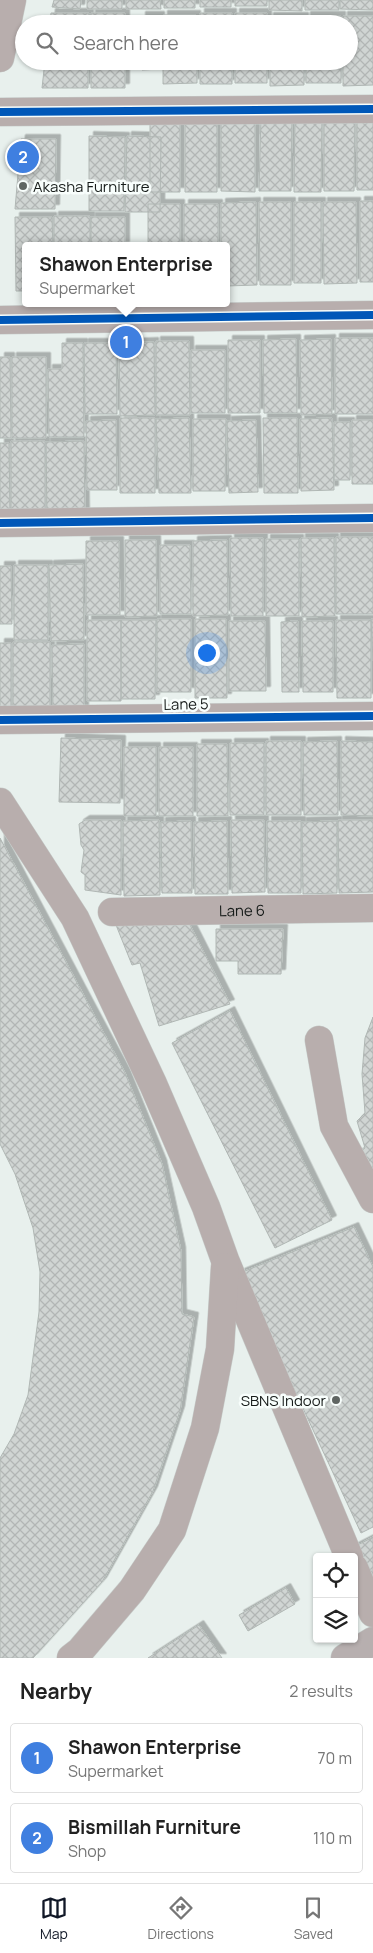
<!DOCTYPE html>
<html lang="en">
<head>
<meta charset="utf-8">
<style>
	body { margin:0; font-family:Manrope,sans-serif; background:#f2f2f2; color:#222 }
	.controls { position:absolute; right:15px; bottom:15px; display:grid; overflow:hidden; border-radius:5px; box-shadow:0 1px 4px #0004 }
	.controls button { width:45px; height:45px; display:grid; place-items:center; padding:0; border:0; border-bottom:1px solid #e0e0e0; background:#fff; color:#222; font:25px sans-serif }
	.you { position:absolute; left:206px; top:652px; width:18px; height:18px; margin:-12px; border:4px solid #fff; border-radius:50%; background:#1a73e8; box-shadow:0 0 0 8px #1a73e833 }
	.badge { display:grid; place-items:center; width:32px; height:32px; border-radius:50%; background:#111827; color:#fff; font-size:16px; font-weight:700 }
	.pin { position:absolute; translate:-50% -50%; border:2px solid #fff; box-shadow:0 1px 5px #0006 }
	.popup { position:absolute; left:22px; top:242px; width:208px; height:65px; box-sizing:border-box; display:grid; place-content:center; border-radius:5px; background:#fff; filter:drop-shadow(0 1px 4px #0005); font-size:16px; white-space:nowrap; color:#767676 }
	.popup b { font-size:19px; color:#222 }
	.popup::after { content:''; position:absolute; left:50%; top:100%; margin-left:-10px; border:10px solid transparent; border-top-color:#fff }
	.list { margin:0; padding:0; list-style:none }
	h2 { display:flex; justify-content:space-between; align-items:center; height:65px; margin:0; padding:0 20px; font-size:21px }
	h2 small { font-size:16px; font-weight:400; color:#767676 }
	.list li { display:grid; grid-template-columns:32px 1fr auto; gap:15px; align-items:center; box-sizing:border-box; height:70px; margin:0 10px 10px; padding:0 10px; border:1px solid #e0e0e0; border-radius:5px }
	.list b { display:block; font-size:19px; white-space:nowrap }
	.list p { margin:0; font-size:16px; white-space:nowrap; color:#767676 }
	.list em { font-size:16px; font-style:normal; color:#767676 }
	.icon { flex:none; width:28px; height:28px; fill:none; stroke:currentColor; stroke-width:2; stroke-linecap:round; stroke-linejoin:round }
	.map { position:relative; flex:none; width:373px; height:1658px; overflow:hidden }
	.search { position:absolute; background:#fff; box-shadow:0 1px 4px #0004; left:15px; right:15px; top:15px; height:55px; display:flex; align-items:center; gap:12px; box-sizing:border-box; padding:0 18px; border-radius:28px; color:#767676; font-size:19px }
	.sheet { height:225px; background:#fff }
	nav { display:flex; justify-content:space-around; align-items:center; box-sizing:border-box; height:70px; border-top:1px solid #e0e0e0; background:#fff; font-size:14px; color:#767676 }
	nav a { display:grid; justify-items:center; gap:2px }
	nav .on { color:#111827 }
	.map>svg:first-child { display:block }
	.building { fill:url(#building-cross-hatch); stroke:#b0b7b4; filter:url(#shadow) }
	.lines { fill:none; stroke-linecap:round; stroke-linejoin:round }
	.minor-casing { stroke:#c7cdcb; stroke-width:29 }
	.major-casing { stroke:#c7cdcb; stroke-width:29 }
	.minor { stroke:#b8aead; stroke-width:28 }
	.major { stroke:#b7afaf; stroke-width:28 }
	.cycleway-casing { stroke:#f8fefc; stroke-width:11 }
	.cycleway { stroke:#0057b8; stroke-width:8 }
	.poi-dot { fill:#606663; stroke:#f8fefc; stroke-width:2 }
	.labels { text-anchor:middle; dominant-baseline:central; stroke-width:5; stroke-linejoin:round; paint-order:stroke }
	.poi-label { font-size:15px; fill:#161b19; stroke:#f8fefc; text-anchor:start }
	.street-label { font-size:15px; fill:#161b19; stroke:#f8fefc }
</style>
</head>
<body>
<div class="map">
<svg width="373" height="1658" viewBox="0 0 373 1658">
	<defs>
		<pattern id="building-cross-hatch" width="8" height="8" patternUnits="userSpaceOnUse" patternTransform="scale(1.25)"><rect width="8" height="8" fill="#d0d5d3"/><path d="M0 0l8 8M0 8l8-8" fill="none" stroke="#b2b6b5"/></pattern>
		<filter id="shadow"><feDropShadow dx="4.5" dy="-4.5" stdDeviation="0" flood-color="#0004"/></filter>
	</defs>
	<rect width="100%" height="100%" fill="#e8f0ed"/>
	<path class="building" d="M54 0H81L80 9 52 7Z
		M87 0H122V9H87Z
		M126 0H160L161 9H126Z
		M164 0H195V8H164Z
		M200 0H231V7H200Z
		M235 0H267V6H235Z
		M269 0H302V11L269 10Z
		M305 0H339V10H305Z
		M340 0H373V10L340 9Z
		M51 13H89V24H50Z
		M91 13H125V24H91Z
		M200 13H232V24H200Z
		M235 13H267V24H235Z
		M163 15H196V24H163Z
		M141 16H160V24H141Z
		M306 16H341V24H306Z
		M343 16H373V85L343 86V61H349V24H343Z
		M269 17H304V24H269Z
		M45 61H88V88H42Z
		M91 61H125V88H91Z
		M142 61H161V69L142 70Z
		M163 61H197V83L163 84Z
		M200 61H232V84H200Z
		M235 61H267V83H235Z
		M270 61H304V85L270 86Z
		M306 61H341V83H306Z
		M150 115H180V192H150Z
		M261 115 292 116 291 191H259Z
		M324 115H355L354 191H324Z
		M185 116H217V192H185Z
		M221 116 255 117V192L221 191Z
		M357 116H373V190H357Z
		M295 118H322L321 192H294Z
		M89 136 125 137 124 211H89Z
		M127 136 161 137 160 212H125Z
		M21 139H56L55 209H15Z
		M360 201H373V282H360Z
		M256 202 257 285 226 286V246H221V203Z
		M259 202H291V285H260Z
		M294 202H321V283H294Z
		M323 202H356L357 283 324 284Z
		M148 204H180V246H148Z
		M184 204H218V246H184Z
		M54 216H90V246H54Z
		M15 217H52L53 246H26V291H16Z
		M91 217H125V246H91Z
		M335 338H373V414H335Z
		M296 339 297 413H264L263 340Z
		M331 339 332 414 301 415 300 340Z
		M228 340H260V413H228Z
		M156 341H189L190 415H156Z
		M154 342 155 415 120 416 119 343Z
		M62 343H83L84 437H49L48 369H62Z
		M84 343H116L117 414H85Z
		M191 350H225V413H191Z
		M0 357H10L11 438H0Z
		M12 357H46V438H12Z
		M120 418H155V493H120Z
		M189 418 191 493H159L156 419Z
		M263 418H297L298 493H264Z
		M332 418 334 490 301 491 300 419Z
		M193 419H226L225 491H193Z
		M116 420 117 490H87L86 421Z
		M256 420 258 492 229 493 227 421Z
		M352 420H373V484H352Z
		M334 422H350V480H334Z
		M11 441H45V517H11Z
		M84 441 85 517H47L46 442Z
		M0 443H9L10 517H0Z
		M336 537H373V614H336Z
		M230 538H263V616H231Z
		M301 538H334L335 616 302 617Z
		M266 539H299V616H266Z
		M125 540H156L157 616 125 617Z
		M227 540 228 615 193 616V541Z
		M86 541H119L120 615H86Z
		M160 545H190L191 614H160Z
		M83 564 84 640 51 641 49 565Z
		M14 565H48V640H14Z
		M0 566H11L12 624H0Z
		M157 619H191V692H157Z
		M195 619H226L227 698H195Z
		M371 619H373V661Z
		M87 620H121V701H87Z
		M121 620H156L155 699H121Z
		M336 620H371V698H337Z
		M229 621H265L266 691H229Z
		M298 621 299 692H282L281 622Z
		M302 621H333V692H303Z
		M13 642H50V716H13Z
		M0 643H11V716H0Z
		M84 644V711L53 712 52 645Z
		M61 738 121 740 120 803 59 802Z
		M266 741H301V815H266Z
		M337 741 338 815H304L303 742Z
		M341 741 373 742V816L341 815Z
		M230 743H264V815H230Z
		M197 744H227L228 816H197Z
		M124 747H156V816H124Z
		M159 747H193V816H159Z
		M85 820H121V895L85 890V875L81 872 84 850 81 845 79 824Z
		M159 820 160 895 124 896 123 821Z
		M231 820H264L265 892 232 893Z
		M338 820H373V892L339 893Z
		M191 821 192 893H162L161 822Z
		M227 821 228 894H195L194 822Z
		M267 821H301V893H268Z
		M337 821V893L303 894 302 822Z
		M0 838 125 1073 162 1164 181 1251 182 1314 194 1317 180 1411 153 1491 102 1582 33 1658H0V1458L14 1434 28 1395 39 1312 40 1272 33 1228 15 1174 0 1144Z
		M112 915 187 919 230 1004 159 1026 140 963 132 965Z
		M216 929H283L281 974H238V961H216Z
		M230 1011 332 1220 275 1248 172 1043Z
		M373 1017V1188L353 1157 365 1148 357 1121 365 1113 362 1074 365 1038Z
		M354 1227 373 1267V1527L361 1533 240 1273Z
		M373 1537V1578L352 1548Z
		M286 1588 295 1604 248 1631 239 1615Z
		M199 1625 222 1658H148Z"/>
	<g class="lines">
		<g class="minor-casing">
			<g id="minor">
				<path d="M0 58 12 0"/>
				<path d="M0 112 373 109"/>
				<path d="M0 320 373 315"/>
				<path d="M0 523 373 518"/>
				<path d="M0 720 373 716"/>
				<path d="M0 802 75 918 153 1084 206 1207 225 1260 349 1557"/>
				<path id="s1" d="M112 912 373 908"/>
				<path d="M319 1040 334 1126 373 1199"/>
				<path d="M354 1568 373 1613"/>
				<path d="M71 1658 80 1651 132 1590 172 1530 205 1428 220 1349 225 1267"/>
			</g>
		</g>
		<g class="major-casing">
			<path id="major" d="M345 1658 373 1641"/>
		</g>
		<use href="#minor" class="minor"/>
		<use href="#major" class="major"/>
		<g class="cycleway-casing">
			<path id="cycleway" d="M0 112 373 109
				M0 320 373 315
				M0 523 373 518
				M0 720 373 716"/>
		</g>
		<use href="#cycleway" class="cycleway"/>
	</g>
	<g class="poi-dot">
		<circle cx="23" cy="186" r="5"/>
		<circle cx="336" cy="1400" r="5"/>
	</g>
	<g class="labels">
		<g class="poi-label">
			<text x="33" y="186">Akasha Furniture</text>
			<text x="326" y="1400" text-anchor="end">SBNS Indoor</text>
		</g>
		<g class="street-label">
			<text transform="translate(186 704) rotate(-1)">Lane 5</text>
			<text stroke="none"><textPath href="#s1" startOffset="130">Lane 6</textPath></text>
		</g>
	</g>
</svg>
<div class="controls">
<button><svg class="icon" aria-label="locate" viewBox="0 0 24 24"><circle cx="12" cy="12" r="6"/><path d="M12 2v4M12 18v4M2 12h4M18 12h4"/></svg></button>
<button><svg class="icon" aria-label="layers" viewBox="0 0 24 24"><path d="M12 4l9 5-9 5-9-5zM3 14l9 5 9-5"/></svg></button>
</div>
<div class="you"></div>
<div class="pin badge" style="left:126px;top:342px;background:#3f7fe0">1</div>
<div class="popup"><b>Shawon Enterprise</b>Supermarket</div>
<div class="pin badge" style="left:23px;top:157px;background:#3f7fe0">2</div>
<div class="search"><svg class="icon" aria-label="search" viewBox="0 0 24 24"><circle cx="10" cy="10" r="6"/><path d="M15 15l6 6"/></svg>Search here</div>
</div>
<section class="sheet">
<h2>Nearby<small>2 results</small></h2>
<ul class="list">
<li><span class="badge" style="background:#3f7fe0">1</span><div><b>Shawon Enterprise</b><p>Supermarket</p></div><em>70 m</em></li>
<li><span class="badge" style="background:#3f7fe0">2</span><div><b>Bismillah Furniture</b><p>Shop</p></div><em>110 m</em></li>
</ul>
</section>
<nav>
<a class="on"><svg class="icon" aria-label="map" viewBox="0 0 24 24"><path d="M3 6l6-2 6 2 6-2v14l-6 2-6-2-6 2zM9 4v14M15 6v14"/></svg>Map</a>
<a><svg class="icon" aria-label="directions" viewBox="0 0 24 24"><path d="M12 3l9 9-9 9-9-9zM9 14v-3h6M13 9l2 2-2 2"/></svg>Directions</a>
<a><svg class="icon" aria-label="saved" viewBox="0 0 24 24"><path d="M7 4h10v16l-5-4-5 4z"/></svg>Saved</a>
</nav>
</body>
</html>
